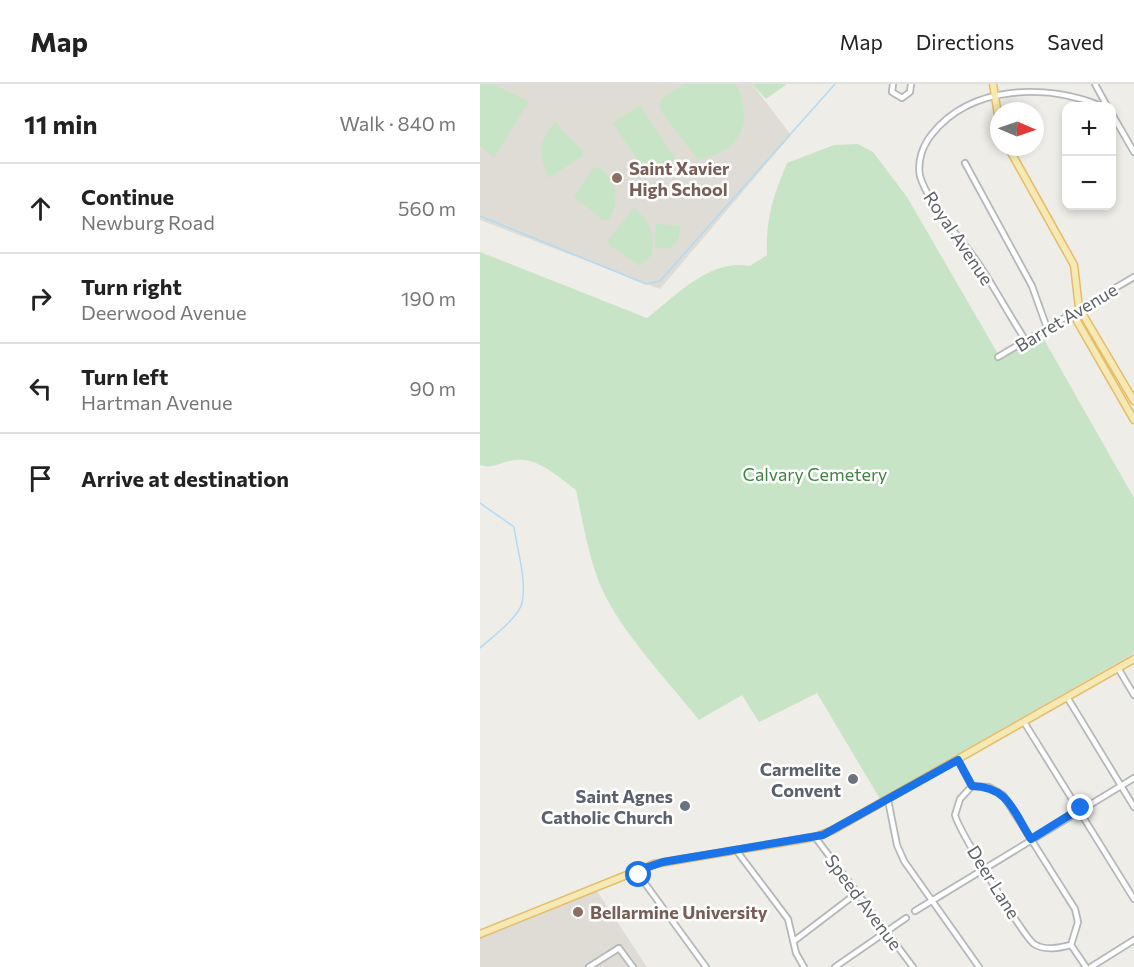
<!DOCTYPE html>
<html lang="en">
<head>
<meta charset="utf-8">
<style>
	body { margin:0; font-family:Commissioner,sans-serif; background:#f6f6f6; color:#222 }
	.controls { position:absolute; right:18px; top:18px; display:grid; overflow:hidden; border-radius:12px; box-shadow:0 3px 9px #0003 }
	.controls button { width:54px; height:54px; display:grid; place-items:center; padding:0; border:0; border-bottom:2px solid #e0e0e0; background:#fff; color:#222; font:30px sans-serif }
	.compass { position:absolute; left:510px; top:18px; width:54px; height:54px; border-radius:50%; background:#fff; box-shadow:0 3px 9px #0003; rotate:92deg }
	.stop { position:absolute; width:18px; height:18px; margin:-14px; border:4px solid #1a73e8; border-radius:50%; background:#fff }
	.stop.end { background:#1a73e8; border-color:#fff; box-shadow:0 2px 6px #0008 }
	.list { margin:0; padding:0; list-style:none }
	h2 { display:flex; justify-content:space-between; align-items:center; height:78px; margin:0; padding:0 24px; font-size:26px }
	h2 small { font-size:20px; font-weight:400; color:#767676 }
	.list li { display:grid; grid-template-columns:39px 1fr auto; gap:18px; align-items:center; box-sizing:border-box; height:90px; padding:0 24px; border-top:2px solid #e0e0e0 }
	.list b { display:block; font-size:22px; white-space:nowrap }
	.list p { margin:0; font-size:20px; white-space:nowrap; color:#767676 }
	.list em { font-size:20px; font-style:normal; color:#767676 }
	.icon { flex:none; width:33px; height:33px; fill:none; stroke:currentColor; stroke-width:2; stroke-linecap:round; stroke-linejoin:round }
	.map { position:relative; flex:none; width:654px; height:883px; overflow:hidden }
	header { display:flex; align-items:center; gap:36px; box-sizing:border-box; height:84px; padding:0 30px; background:#fff; border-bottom:2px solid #e0e0e0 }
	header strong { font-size:28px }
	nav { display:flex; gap:33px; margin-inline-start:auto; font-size:21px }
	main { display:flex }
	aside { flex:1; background:#fff }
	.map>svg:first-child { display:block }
	.education { fill:#dfdcd5 }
	.green { fill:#c8e4c6 }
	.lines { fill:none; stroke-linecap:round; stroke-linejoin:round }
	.stream { stroke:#b0dbf6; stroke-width:1.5 }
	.minor-casing { stroke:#b4b7ba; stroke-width:8 }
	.major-casing { stroke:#e3bc6c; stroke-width:9 }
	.minor { stroke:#fff; stroke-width:4.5 }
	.major { stroke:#f7e9b4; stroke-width:6 }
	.route { stroke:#1a73e8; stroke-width:8 }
	.education-dot { fill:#8d6e63; stroke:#fff; stroke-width:2 }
	.worship-dot { fill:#6b7280; stroke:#fff; stroke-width:2 }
	.labels { text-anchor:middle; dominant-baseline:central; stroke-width:5; stroke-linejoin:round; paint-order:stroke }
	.education-label { font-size:18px; font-weight:bold; fill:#785e54; stroke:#fff; text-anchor:start }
	.street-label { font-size:18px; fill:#5e6266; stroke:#fff }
	.park-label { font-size:18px; fill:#408340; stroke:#fff }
	.worship-label { font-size:18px; font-weight:bold; fill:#5b616d; stroke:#fff; text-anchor:end }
</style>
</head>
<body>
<header>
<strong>Map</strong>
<nav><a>Map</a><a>Directions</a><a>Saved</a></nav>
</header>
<main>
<aside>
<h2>11 min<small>Walk · 840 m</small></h2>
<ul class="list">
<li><svg class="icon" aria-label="ahead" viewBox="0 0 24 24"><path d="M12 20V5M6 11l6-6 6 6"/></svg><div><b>Continue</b><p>Newburg Road</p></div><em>560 m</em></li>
<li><svg class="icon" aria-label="right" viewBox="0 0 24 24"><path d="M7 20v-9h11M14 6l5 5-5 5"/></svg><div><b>Turn right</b><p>Deerwood Avenue</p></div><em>190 m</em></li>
<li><svg class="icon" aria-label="left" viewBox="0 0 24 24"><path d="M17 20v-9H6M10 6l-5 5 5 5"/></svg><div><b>Turn left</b><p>Hartman Avenue</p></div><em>90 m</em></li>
<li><svg class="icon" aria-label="arrive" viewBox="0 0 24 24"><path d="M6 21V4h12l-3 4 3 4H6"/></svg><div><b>Arrive at destination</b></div></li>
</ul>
</aside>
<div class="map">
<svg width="654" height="883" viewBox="0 0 654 883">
	<rect width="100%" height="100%" fill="#efede7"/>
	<path class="education" d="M0 0H272L311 51 180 205 0 136Z
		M117 807 167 883H0V853Z"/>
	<path class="green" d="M0 0H12L47 16 48 19 14 74 0 62Z
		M204 0H256C275 39 260 68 218 76L179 24 181 15Z
		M272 0H307L286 15Z
		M160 21 196 76 169 94 133 39Z
		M75 38 103 67 102 72 69 94C59 69 56 60 75 38Z
		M378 60 393 68 427 113 521 275 562 252 654 414V569L400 715 337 609 279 638 262 611 219 636C188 597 141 548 121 503 108 472 103 438 96 406 79 394 59 374 37 376 23 376 14 386 0 381V168L167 234C197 211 230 174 270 182L287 171C286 133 293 113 307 79L354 61Z
		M119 83C138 98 140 115 129 136H123L94 113 112 85Z
		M154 123C169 137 176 150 172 171L160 182 129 161 128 156Z
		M176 140 201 142 198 156 191 164H175Z"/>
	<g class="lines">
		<path class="stream" d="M0 132 166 200 180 197 355 0
			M0 419 34 443C37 466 47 495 42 519 39 533 11 554 0 564"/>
		<g class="minor-casing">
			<path id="minor" d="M413 0 412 8 422 14 430 8 431 0
				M615 0 627 22
				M632 30 654 68
				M485 79 552 202 567 244
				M546 257C529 231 515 204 498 179 483 157 446 116 440 92 437 77 443 61 452 50 492 0 568 0 621 22
				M518 273 654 193
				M638 584 654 611
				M587 613 654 723
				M544 638 654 815
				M478 676 492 702
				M492 702 480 715 475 731C478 745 544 853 554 860 565 867 579 864 591 861
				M492 702 509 703 523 711 595 825 598 838 591 861
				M408 716 417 761 424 777 499 883
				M335 753 433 883
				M256 766 308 835 316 869 324 883
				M156 787 226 883
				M435 827 654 694
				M314 857 377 809
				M591 861 606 883
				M109 883 139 864 153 883
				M355 883 426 834
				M611 883 654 856"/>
		</g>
		<g class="major-casing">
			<path id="major" d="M513 0 519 37
				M528 63 594 181 599 224 597 237 654 336
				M599 224 654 317
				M0 850 174 780 335 753 353 746 654 575"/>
		</g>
		<use href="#minor" class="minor"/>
		<use href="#major" class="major"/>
	</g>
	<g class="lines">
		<path class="route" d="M159 791 156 787 183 778 343 751 478 676 492 702C529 703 533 727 551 755L601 724"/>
	</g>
	<g class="education-dot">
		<circle cx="137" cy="94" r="6"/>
		<circle cx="98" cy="828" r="6"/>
	</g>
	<g class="worship-dot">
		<circle cx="373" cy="695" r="6"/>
		<circle cx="205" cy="722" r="6"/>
	</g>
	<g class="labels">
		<g class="education-label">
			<text x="149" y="84">Saint Xavier<tspan x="149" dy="21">High School</tspan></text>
			<text x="110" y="828">Bellarmine University</text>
		</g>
		<g class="street-label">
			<text transform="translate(479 154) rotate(56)">Royal Avenue</text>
			<text transform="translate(586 233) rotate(-31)">Barret Avenue</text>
			<text transform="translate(514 798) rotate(58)">Deer Lane</text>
			<text transform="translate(384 818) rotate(53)">Speed Avenue</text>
		</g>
		<g class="park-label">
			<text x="335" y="390">Calvary Cemetery</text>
		</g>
		<g class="worship-label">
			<text x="361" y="685">Carmelite<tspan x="361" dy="21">Convent</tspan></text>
			<text x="193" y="712">Saint Agnes<tspan x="193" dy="21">Catholic Church</tspan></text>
		</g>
	</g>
</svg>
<div class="controls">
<button>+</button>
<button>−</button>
</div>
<svg class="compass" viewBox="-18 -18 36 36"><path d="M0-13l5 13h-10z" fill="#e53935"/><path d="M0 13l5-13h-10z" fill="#767676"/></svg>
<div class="stop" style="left:159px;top:791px"></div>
<div class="stop end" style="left:601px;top:724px"></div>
</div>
</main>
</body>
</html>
